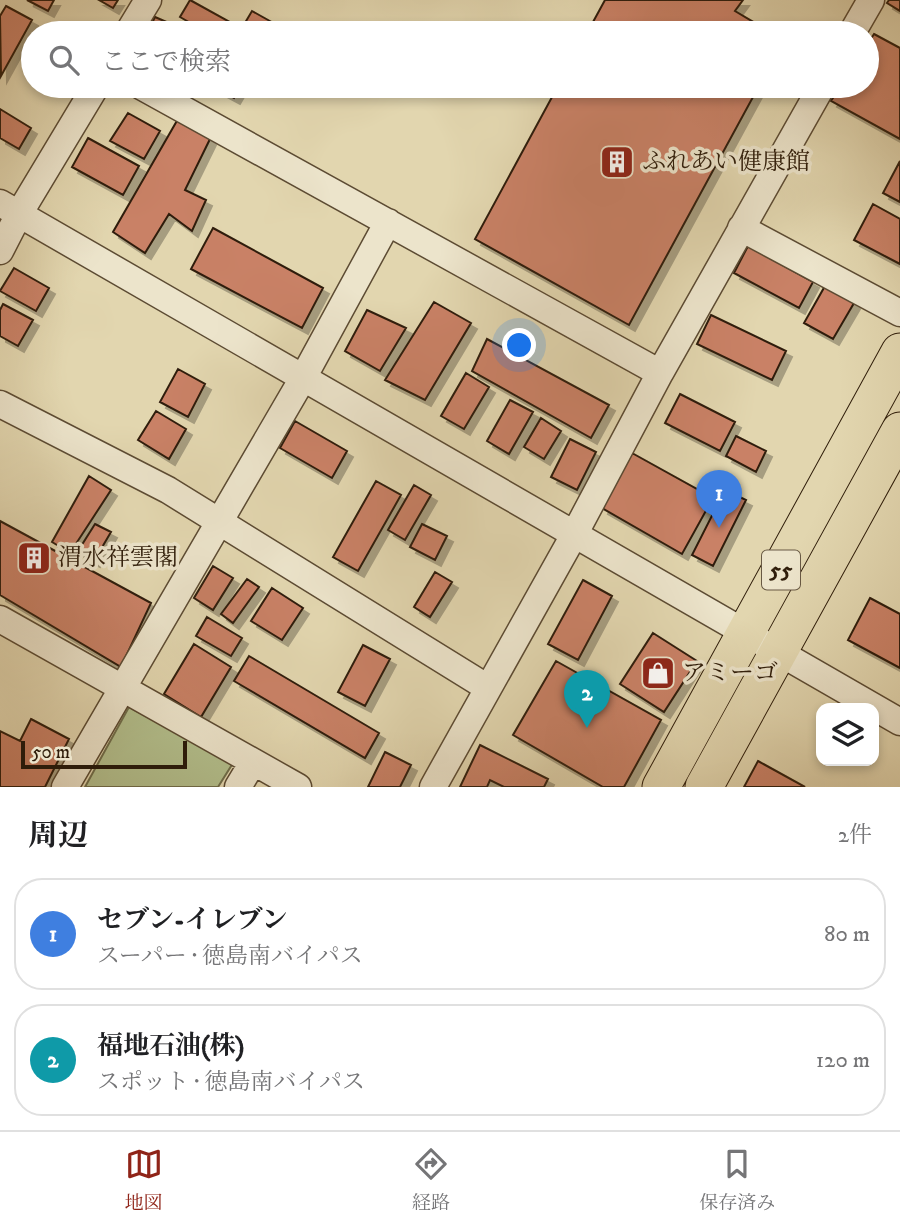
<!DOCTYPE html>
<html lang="ja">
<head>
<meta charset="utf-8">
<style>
	body { margin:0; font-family:"IM FELL DW Pica","Noto Serif JP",serif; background:#f2f2f2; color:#202124 }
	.controls { position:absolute; right:21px; bottom:21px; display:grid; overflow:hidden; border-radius:14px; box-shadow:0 4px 10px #0003 }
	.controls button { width:63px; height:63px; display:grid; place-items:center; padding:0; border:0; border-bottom:2px solid #e0e0e0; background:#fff; color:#202124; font:35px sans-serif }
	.scale { position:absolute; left:21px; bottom:18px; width:166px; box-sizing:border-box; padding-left:7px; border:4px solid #2f1d0a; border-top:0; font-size:19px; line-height:24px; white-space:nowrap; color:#2f1d0a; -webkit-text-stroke:5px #ece4cb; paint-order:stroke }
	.you { position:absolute; left:520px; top:346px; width:24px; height:24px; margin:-18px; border:5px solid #fff; border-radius:50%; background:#1a73e8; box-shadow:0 0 0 10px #1a73e833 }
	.badge { display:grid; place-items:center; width:46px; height:46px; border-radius:50%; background:#8f2418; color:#fff; font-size:23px; font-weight:700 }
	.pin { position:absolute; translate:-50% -58px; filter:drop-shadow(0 2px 4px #0008) }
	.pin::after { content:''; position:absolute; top:37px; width:24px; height:21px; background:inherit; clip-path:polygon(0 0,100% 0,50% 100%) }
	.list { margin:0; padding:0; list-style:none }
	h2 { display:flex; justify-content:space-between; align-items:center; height:91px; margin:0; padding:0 28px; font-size:30px }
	h2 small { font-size:23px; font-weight:400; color:#757577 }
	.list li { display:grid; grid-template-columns:46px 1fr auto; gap:21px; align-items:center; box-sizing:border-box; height:112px; margin:0 14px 14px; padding:0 14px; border:2px solid #e0e0e0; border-radius:28px }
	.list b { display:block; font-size:26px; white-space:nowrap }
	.list p { margin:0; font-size:23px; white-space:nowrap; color:#757577 }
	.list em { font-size:23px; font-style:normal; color:#757577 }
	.icon { flex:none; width:38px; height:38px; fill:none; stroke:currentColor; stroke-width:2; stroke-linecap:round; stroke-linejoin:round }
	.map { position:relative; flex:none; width:900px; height:787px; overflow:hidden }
	.search { position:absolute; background:#fff; box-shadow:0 4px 10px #0003; left:21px; right:21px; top:21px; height:77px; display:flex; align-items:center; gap:18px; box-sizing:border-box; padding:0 24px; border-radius:38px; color:#757577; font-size:26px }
	.sheet { height:343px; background:#fff }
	nav { display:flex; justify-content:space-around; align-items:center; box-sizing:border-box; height:98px; border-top:2px solid #e0e0e0; background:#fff; font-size:19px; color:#757577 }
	nav a { display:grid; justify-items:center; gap:4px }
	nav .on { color:#8f2418 }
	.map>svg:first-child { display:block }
	.green { fill:#b2be8c; stroke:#706e4b; stroke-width:2 }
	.building { fill:#c98166; stroke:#2f1d0a; stroke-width:2; filter:url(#shadow) }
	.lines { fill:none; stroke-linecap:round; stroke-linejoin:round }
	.minor-casing { stroke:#5c4b33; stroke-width:29 }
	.highway-casing { stroke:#2f1d0a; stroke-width:39 }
	.minor { stroke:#ece4cb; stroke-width:26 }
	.highway { stroke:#e2d6af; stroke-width:37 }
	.labels { text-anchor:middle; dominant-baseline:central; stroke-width:7; stroke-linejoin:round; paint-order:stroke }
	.shield { fill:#ece4cb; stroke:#685944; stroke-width:2 }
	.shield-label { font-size:23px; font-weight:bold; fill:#2f1d0a }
	.poi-label { font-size:24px; fill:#2f1d0a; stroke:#ece4cb; text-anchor:start }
</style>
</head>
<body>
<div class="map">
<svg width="900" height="787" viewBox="0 0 900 787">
	<defs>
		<filter id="shadow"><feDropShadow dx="6" dy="6" stdDeviation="0" flood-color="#0004"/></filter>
	</defs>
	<rect width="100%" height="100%" fill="#e2d6af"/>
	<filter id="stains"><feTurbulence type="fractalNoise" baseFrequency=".00286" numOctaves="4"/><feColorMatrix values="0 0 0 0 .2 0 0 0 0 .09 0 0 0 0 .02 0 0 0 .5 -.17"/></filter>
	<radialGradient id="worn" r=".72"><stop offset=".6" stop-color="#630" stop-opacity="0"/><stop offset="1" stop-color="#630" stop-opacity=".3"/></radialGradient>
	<path class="green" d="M129 707 233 763 218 787H85Z"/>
	<path class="building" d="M27 0H54L48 11Z
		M99 0H118L113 8Z
		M190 0 230 22 223 33H208L180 17Z
		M605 0H743L735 11 772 33H587Z
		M889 0H900V11L887 3Z
		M6 6 32 20 1 76 0 16Z
		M252 11 277 25 272 33H239Z
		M155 17 176 26 173 33H147Z
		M874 34 900 48V139L831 101 841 86H867V45Z
		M212 86H241L234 98Z
		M558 86H759L629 325 475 239Z
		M0 109 31 128 19 149 0 138Z
		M128 113 160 131 144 159 110 141Z
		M178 119 210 139 185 190 206 200 192 231 169 214 145 253 113 232Z
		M88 138 139 166 123 195 72 167Z
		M900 161V202L883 193Z
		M873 204 900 219V264L854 240Z
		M213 228 323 288 302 328 191 269Z
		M748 246 813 282 799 308 734 273Z
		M14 268 49 288 36 311 0 291Z
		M825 286 854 303 833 339 804 323Z
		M434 302 471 323 425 400 385 380Z
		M3 304 33 320 18 346 0 336V310Z
		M367 310 406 328 380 371 345 351Z
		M711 315 786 351 772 380 697 344Z
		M487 339 609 405 591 438 472 371Z
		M178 369 205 384 188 417 160 402Z
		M466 373 489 387 464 429 441 416Z
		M680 394 735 422 720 451 665 423Z
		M510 400 533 412 509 454 487 441Z
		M156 411 186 429 169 459 138 440Z
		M541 418 561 431 544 459 524 447Z
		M295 421 347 451 332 478 280 448Z
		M736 436 766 451 756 472 726 456Z
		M570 439 596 452 577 490 551 477Z
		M632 453 713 498 682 554 602 508Z
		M89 476 111 490 70 553 52 542Z
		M376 481 401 495 358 571 333 557Z
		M414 485 431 495 405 540 388 530Z
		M725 490 746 500 713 566 692 555Z
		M0 521 151 603 121 667 0 595Z
		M95 524 111 532 94 561 78 551Z
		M422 524 447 536 435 560 410 547Z
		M213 566 233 578 213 610 194 598Z
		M435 572 452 582 430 617 414 607Z
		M247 579 259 587 233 623 221 614Z
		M583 580 612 596 578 660 548 644Z
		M272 588 303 608 282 640 251 621Z
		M870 598 900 614V668L848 640Z
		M207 617 242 638 231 656 196 636Z
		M653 633 697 661 664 712 620 684Z
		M194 644 231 667 201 717 164 694Z
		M363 645 390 659 365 706 338 692Z
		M249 656 379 733 365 758 234 681Z
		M556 661 661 720 624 787H603L513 735Z
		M31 719 69 739 45 787H0V731L20 741Z
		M480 745 548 779 544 787H504L490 780 487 787H460Z
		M385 752 411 765 400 787H368Z
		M758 761 805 787H744Z"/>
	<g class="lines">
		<g class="minor-casing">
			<path id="minor" d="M128 33 148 0
				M852 33 871 0
				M141 86 660 373
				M0 203 900 722
				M741 228 900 313
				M0 251 19 214 96 86
				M0 404 168 490 488 688
				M0 619 298 787
				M65 787 303 378 388 222
				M238 787 253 762
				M433 787 574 535 660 373 822 86"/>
		</g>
		<g class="highway-casing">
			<path id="highway" d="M661 787 900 352
				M704 787 900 431"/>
		</g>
		<use href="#minor" class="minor"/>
		<use href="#highway" class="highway"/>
	</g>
	<defs>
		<g id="building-square" transform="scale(1.75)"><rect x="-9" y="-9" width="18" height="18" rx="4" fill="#8f2418" stroke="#ece4cb"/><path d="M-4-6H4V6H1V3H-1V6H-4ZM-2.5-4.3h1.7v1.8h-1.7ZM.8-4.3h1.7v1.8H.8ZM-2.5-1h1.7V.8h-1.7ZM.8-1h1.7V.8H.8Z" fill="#fff"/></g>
		<g id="shop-square" transform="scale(1.75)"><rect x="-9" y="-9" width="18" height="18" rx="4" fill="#8f2418" stroke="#ece4cb"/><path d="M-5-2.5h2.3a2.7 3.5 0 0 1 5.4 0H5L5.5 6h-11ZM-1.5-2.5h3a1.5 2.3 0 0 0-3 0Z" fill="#fff"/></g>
	</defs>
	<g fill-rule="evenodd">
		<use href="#building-square" x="617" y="162"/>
		<use href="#building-square" x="34" y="558"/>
		<use href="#shop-square" x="658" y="673"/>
	</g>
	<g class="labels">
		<rect class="shield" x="762" y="550.5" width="38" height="39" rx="5"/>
		<g class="shield-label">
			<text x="781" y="570">55</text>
		</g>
		<g class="poi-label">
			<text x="642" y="162">ふれあい健康館</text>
			<text x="58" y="558">渭水祥雲閣</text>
			<text x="682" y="673">アミーゴ</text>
		</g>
	</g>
	<rect width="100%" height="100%" filter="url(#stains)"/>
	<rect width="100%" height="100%" fill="url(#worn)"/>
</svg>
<div class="controls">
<button><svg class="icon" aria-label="layers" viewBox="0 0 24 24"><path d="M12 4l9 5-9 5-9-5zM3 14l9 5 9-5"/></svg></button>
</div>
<div class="scale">50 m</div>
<div class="you"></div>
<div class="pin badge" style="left:719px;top:528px;background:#3f7fe0">1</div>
<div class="pin badge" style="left:587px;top:728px;background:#0f9aa8">2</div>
<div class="search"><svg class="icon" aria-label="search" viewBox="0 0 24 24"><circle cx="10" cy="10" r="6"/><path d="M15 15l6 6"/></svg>ここで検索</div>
</div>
<section class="sheet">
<h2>周辺<small>2件</small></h2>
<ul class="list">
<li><span class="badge" style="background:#3f7fe0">1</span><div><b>セブン-イレブン</b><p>スーパー · 徳島南バイパス</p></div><em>80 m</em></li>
<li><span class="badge" style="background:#0f9aa8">2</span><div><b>福地石油(株)</b><p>スポット · 徳島南バイパス</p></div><em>120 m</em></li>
</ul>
</section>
<nav>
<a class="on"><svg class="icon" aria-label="map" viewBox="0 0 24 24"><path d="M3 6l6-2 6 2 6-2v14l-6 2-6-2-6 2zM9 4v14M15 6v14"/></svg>地図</a>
<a><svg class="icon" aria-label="directions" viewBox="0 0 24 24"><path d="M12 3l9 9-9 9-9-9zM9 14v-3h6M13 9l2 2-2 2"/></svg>経路</a>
<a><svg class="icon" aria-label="saved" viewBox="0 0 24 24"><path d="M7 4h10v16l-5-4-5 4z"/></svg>保存済み</a>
</nav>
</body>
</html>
